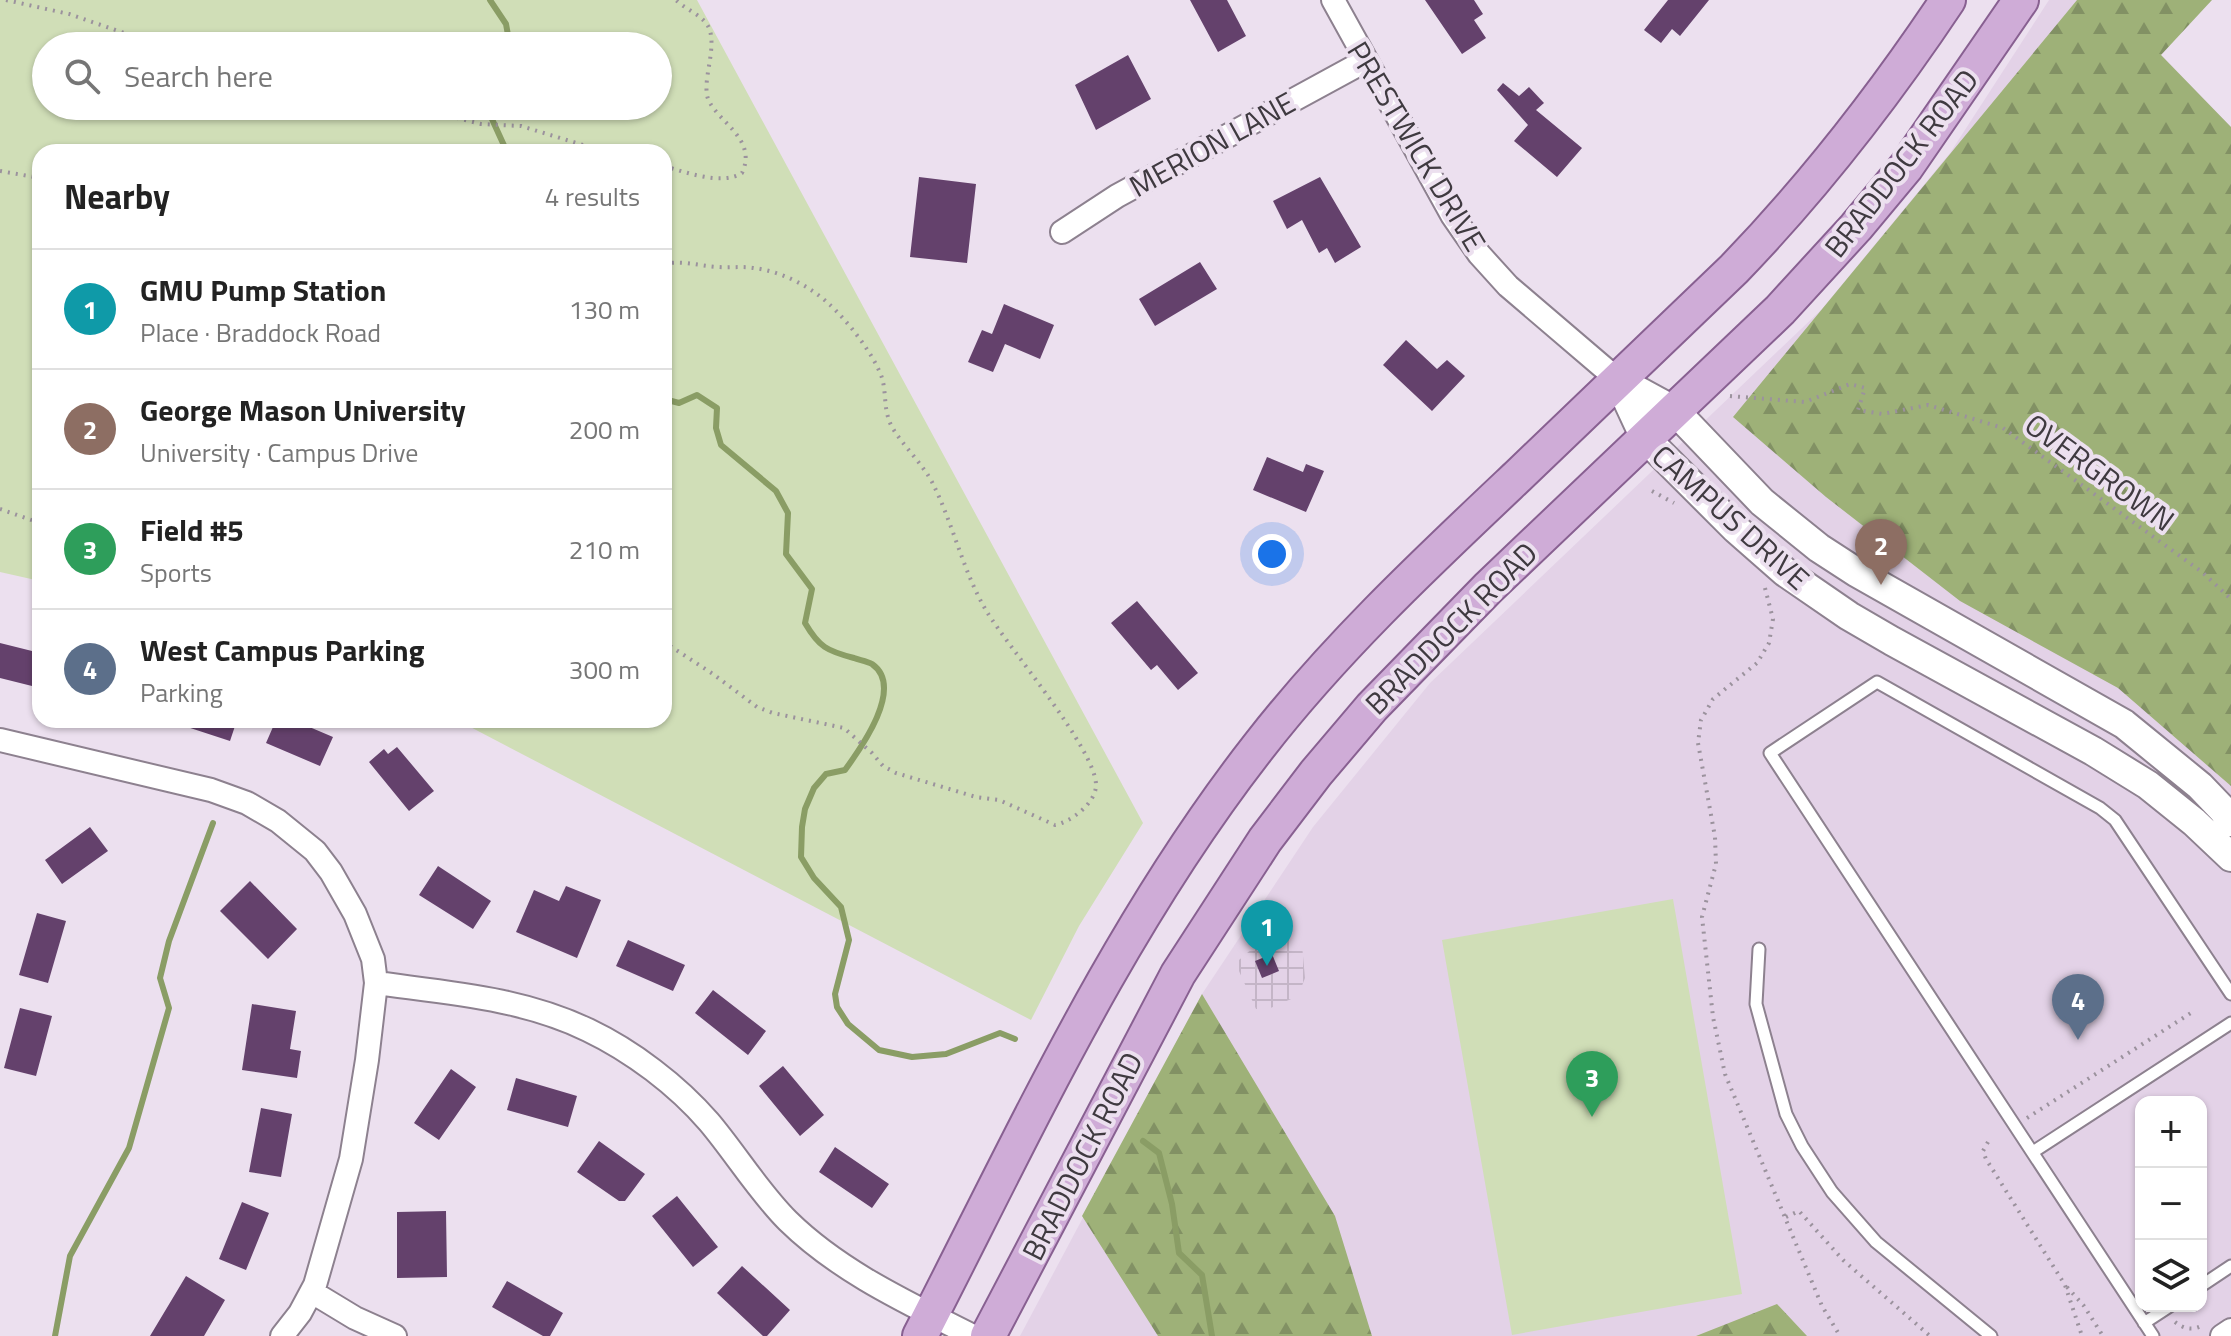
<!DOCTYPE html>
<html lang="en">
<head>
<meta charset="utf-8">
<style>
	body { margin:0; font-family:"Titillium Web",sans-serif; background:#f2f2f2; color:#222 }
	.controls { position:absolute; right:24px; bottom:24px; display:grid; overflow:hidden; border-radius:16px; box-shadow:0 2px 6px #0004 }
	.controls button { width:72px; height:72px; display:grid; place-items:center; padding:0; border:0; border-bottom:2px solid #e0e0e0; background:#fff; color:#222; font:40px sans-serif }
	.you { position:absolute; left:1272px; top:554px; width:28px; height:28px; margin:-20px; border:6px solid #fff; border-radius:50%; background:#1a73e8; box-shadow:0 0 0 12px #1a73e833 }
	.badge { display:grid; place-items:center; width:52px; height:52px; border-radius:50%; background:#5a7020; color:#fff; font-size:26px; font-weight:700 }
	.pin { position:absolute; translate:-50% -66px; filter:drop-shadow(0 2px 4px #0008) }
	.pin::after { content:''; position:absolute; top:42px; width:28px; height:24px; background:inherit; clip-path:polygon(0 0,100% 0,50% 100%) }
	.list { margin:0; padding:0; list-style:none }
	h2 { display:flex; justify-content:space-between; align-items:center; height:104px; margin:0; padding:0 32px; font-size:34px }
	h2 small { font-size:26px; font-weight:400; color:#767676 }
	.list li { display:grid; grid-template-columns:52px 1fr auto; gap:24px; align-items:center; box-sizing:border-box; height:120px; padding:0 32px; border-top:2px solid #e0e0e0 }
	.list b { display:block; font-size:30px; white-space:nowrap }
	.list p { margin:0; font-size:26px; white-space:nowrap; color:#767676 }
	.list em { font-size:26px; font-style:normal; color:#767676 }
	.icon { flex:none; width:44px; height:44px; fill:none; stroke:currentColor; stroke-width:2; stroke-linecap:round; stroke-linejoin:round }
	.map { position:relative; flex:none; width:2231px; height:1336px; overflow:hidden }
	.search { position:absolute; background:#fff; box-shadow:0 2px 6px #0004; left:32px; top:32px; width:640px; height:88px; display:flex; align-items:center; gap:20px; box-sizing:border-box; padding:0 28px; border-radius:44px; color:#767676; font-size:30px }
	.panel { position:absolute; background:#fff; box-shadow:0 2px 6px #0004; left:32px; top:144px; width:640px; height:584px; border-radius:24px }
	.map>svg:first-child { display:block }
	.built { fill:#e3d2e7; fill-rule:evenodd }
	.industrial { fill:url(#industrial-grid) }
	.grass { fill:#d0deb7; fill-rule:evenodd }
	.forest { fill:url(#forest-firs) }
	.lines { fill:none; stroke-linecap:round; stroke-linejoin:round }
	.stream { stroke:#8a9d65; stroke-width:6 }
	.building { fill:#64416c }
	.service-casing { stroke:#8d818f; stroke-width:15 }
	.minor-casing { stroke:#8d818f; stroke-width:26 }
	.tertiary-casing { stroke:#8d818f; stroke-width:32 }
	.primary-casing { stroke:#886091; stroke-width:38 }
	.path { stroke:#9b929d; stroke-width:4; stroke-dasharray:2 6; stroke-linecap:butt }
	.service { stroke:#fff; stroke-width:11 }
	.minor { stroke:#fff; stroke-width:22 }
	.tertiary { stroke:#fff; stroke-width:28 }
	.primary { stroke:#cfacd7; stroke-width:34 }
	.labels { text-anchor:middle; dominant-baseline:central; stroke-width:8; stroke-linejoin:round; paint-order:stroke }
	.street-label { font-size:30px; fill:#3f3a40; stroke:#ece0ef }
</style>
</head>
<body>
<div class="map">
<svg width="2231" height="1336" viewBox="0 0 2231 1336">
	<defs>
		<pattern id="industrial-grid" width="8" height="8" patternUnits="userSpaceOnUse" patternTransform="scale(2)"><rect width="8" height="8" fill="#e3d2e7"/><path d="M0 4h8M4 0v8" fill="none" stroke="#c4b5c7"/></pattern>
		<pattern id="forest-firs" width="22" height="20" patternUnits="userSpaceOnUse" patternTransform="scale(2)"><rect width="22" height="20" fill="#9eb178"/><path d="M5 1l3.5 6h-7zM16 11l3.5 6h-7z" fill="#829164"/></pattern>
	</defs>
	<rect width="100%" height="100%" fill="#ece0ef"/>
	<path class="built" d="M2049 0H2108L2231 127V1336H1020L1202 994 1313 827 1430 683 1822 309 1950 153ZM2141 1102H2201V1306H2141Z"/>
	<path class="industrial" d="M1281 935 1302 945 1305 978 1298 996 1266 1010 1256 1009 1239 971V960L1261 941Z"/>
	<path class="grass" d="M0 0H697L1143 823 1079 926 1031 1020 457 720H664V152H40V581L0 572ZM46 46H658V106H46Z
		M1673 899 1742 1294 1512 1335 1442 940Z"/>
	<path class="forest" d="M2077 0H2212L2161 55 2231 127V786L2118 688 1960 601 1826 497 1733 417Z
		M1202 994 1335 1216 1372 1336H1158L1082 1216Z
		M1777 1304 1807 1336H1696Z"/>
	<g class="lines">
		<path class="stream" d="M490 0 506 24 510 46
			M486 106 507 152
			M664 399 679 403 697 395 717 408 716 428 721 445 776 491 788 513 786 554 812 589 805 623C819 647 827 651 854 658 859 660 867 661 872 664 905 687 861 748 845 770L826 774 814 788 805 809 802 827 801 857 814 878 841 907 849 940 835 994 837 1007 848 1024 879 1050 912 1057 946 1054 1000 1033 1015 1039
			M1143 1141 1159 1153 1172 1204 1179 1253 1202 1275 1212 1336
			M55 1336 70 1256 129 1148 169 1008 160 978 169 941 213 823"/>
	</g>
	<path class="building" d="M1190 0H1227L1246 36 1218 52Z
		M1425 0H1474L1483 14 1474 20 1486 38 1462 54Z
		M1668 0H1709L1680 36 1672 29 1661 43 1644 30Z
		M1128 55 1151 99 1096 130 1075 85Z
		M1503 83 1519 96 1529 87 1544 103 1536 110 1582 148 1557 177 1514 141 1528 125 1497 90Z
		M919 177 976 184 967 263 910 257Z
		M1320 177 1361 247 1335 263 1327 248 1319 253 1302 220 1287 229 1273 201Z
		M1200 262 1217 289 1155 326 1139 299Z
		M1004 304 1054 325 1040 359 1005 344 993 372 968 362 982 330 992 334Z
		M1406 340 1437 369 1447 360 1465 376 1432 411 1383 365Z
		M1267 457 1303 472 1306 464 1324 471 1306 512 1253 490Z
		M1137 601 1198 673 1178 690 1157 665 1151 670 1111 623Z
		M0 643 40 653V688L0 678Z
		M176 720H237L230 741 175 723Z
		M276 720H293L333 737 320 766 266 743Z
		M397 747 434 791 409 811 369 762 384 749 388 754Z
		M90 827 108 851 62 884 45 860Z
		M438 866 491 901 473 929 419 895Z
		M250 881 297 929 268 959 220 911Z
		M566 886 601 900 577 958 516 932 534 890 559 901Z
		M37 913 66 921 48 983 19 975Z
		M628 940 685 965 673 991 616 966Z
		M1272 954 1279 971 1262 978 1255 961Z
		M713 990 766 1031 748 1055 695 1013Z
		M252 1004 296 1011 290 1049 301 1051 297 1078 242 1070Z
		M20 1008 52 1016 36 1076 4 1068Z
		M783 1066 824 1115 800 1136 759 1086Z
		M451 1069 476 1087 439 1140 414 1123Z
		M516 1078 577 1096 568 1127 507 1110Z
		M261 1108 292 1114 281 1177 249 1172Z
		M599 1141 645 1174 625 1201H619L577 1172Z
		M835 1147 889 1184 872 1208 819 1172Z
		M677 1196 718 1247 693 1267 652 1216Z
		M242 1202 269 1213 246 1270 219 1259Z
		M446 1211 447 1277 397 1278V1212Z
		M742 1266 790 1310 767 1336H763L717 1293Z
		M186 1276 225 1300 204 1336H150Z
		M507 1281 563 1313 550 1336H543L492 1307Z"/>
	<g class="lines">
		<g class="service-casing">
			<path id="service" d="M1759 949 1756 1004 1786 1114 1802 1146 1832 1192 1876 1242 1991 1336
				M2033 1152 2231 1023
				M2201 1286 2231 1266
				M2144 1323 2170 1306
				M2153 1336 1770 753 1877 682 2100 808 2115 820 2231 994"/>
		</g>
		<g class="minor-casing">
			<path id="minor" d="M1333 0 1452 215 1479 254 1508 286 1618 380
				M1062 232 1117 196 1365 61
				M0 740 211 790 247 803 278 821 315 851 331 872 355 914 373 959 376 983 367 1060 351 1159 315 1285 300 1313 282 1336
				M376 983C449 993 522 998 588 1030 632 1051 677 1085 709 1122 736 1154 758 1191 788 1221 840 1272 908 1303 973 1336
				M312 1292 355 1318 395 1336
				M2222 1336 2231 1330"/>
		</g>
		<g class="tertiary-casing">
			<path id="tertiary" d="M1618 380 1645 438 1736 529 1785 572 1849 616 1892 641 2093 751 2148 785 2194 822 2231 857
				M1618 380 1675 411 1762 502 1819 548 1856 572 2124 724 2200 786 2223 810 2231 822"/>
		</g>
		<g class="primary-casing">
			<path id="primary" d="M920 1336C1024 1134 1118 926 1259 746 1335 648 1427 562 1518 476 1590 407 1662 338 1734 269 1814 186 1884 96 1948 0
				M988 1336 1178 974 1265 840 1316 773 1372 707 1488 588 1780 310 1856 227 1906 167 2021 0"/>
		</g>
		<path class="path" d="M6 0 69 14 162 46
			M410 106 481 124 521 126 606 152
			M664 166C685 172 722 186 742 173 757 141 722 124 710 103 699 86 718 50 709 28 703 15 686 10 676 0
			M0 171 40 178
			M664 264C683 260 699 266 718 267 730 268 742 266 754 268 780 271 810 286 829 304 847 320 875 356 882 378 886 391 884 407 889 420 894 437 923 463 933 484 954 526 963 572 987 612 1009 648 1096 750 1096 785 1096 803 1071 822 1055 825L999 800 976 797 896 773 883 766 872 753 844 728 773 713 757 707 713 674 664 642
			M1730 396 1805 402 1850 384 1865 388 1858 410 1882 414 1928 405 2003 428 2202 572 2231 599
			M1652 491 1674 503
			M0 509 40 523
			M1765 588 1773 619 1769 643 1757 663 1713 699 1701 720 1698 743 1715 837 1716 864 1702 917 1713 1017 1725 1074 1822 1306 1840 1336
			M2027 1118 2194 1011
			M1988 1142 1983 1151 1986 1159 2065 1285 2082 1336
			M1786 1217 1799 1211 1843 1260 1930 1336
			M2067 1287 2084 1306 2103 1336
			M2175 1322C2184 1329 2193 1331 2203 1325"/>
		<use href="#service" class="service"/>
		<use href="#minor" class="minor"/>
		<use href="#tertiary" class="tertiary"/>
		<use href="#primary" class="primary"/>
	</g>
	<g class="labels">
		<g class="street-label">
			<text transform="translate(1212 144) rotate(-29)">MERION LANE</text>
			<text transform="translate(1417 146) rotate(59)">PRESTWICK DRIVE</text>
			<text transform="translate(1901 163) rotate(-52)">BRADDOCK ROAD</text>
			<text transform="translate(2100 472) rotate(36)">OVERGROWN</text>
			<text transform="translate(1731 517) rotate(42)">CAMPUS DRIVE</text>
			<text transform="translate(1451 628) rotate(-45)">BRADDOCK ROAD</text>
			<text transform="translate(1082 1156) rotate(-63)">BRADDOCK ROAD</text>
		</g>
	</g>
</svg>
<div class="controls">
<button>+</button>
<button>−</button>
<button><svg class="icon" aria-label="layers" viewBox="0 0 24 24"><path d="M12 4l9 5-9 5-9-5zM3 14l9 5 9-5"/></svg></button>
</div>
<div class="you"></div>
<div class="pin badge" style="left:1267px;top:966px;background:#0f9aa8">1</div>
<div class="pin badge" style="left:1881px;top:585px;background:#8d6e63">2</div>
<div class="pin badge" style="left:1592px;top:1117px;background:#2e9e5b">3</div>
<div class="pin badge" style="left:2078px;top:1040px;background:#5c6f8a">4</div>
<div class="search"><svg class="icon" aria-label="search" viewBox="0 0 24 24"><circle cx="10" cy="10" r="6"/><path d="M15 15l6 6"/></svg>Search here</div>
<section class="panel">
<h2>Nearby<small>4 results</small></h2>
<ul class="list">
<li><span class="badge" style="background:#0f9aa8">1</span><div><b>GMU Pump Station</b><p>Place · Braddock Road</p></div><em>130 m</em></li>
<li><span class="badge" style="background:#8d6e63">2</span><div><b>George Mason University</b><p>University · Campus Drive</p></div><em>200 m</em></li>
<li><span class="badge" style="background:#2e9e5b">3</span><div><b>Field #5</b><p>Sports</p></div><em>210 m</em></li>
<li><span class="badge" style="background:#5c6f8a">4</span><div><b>West Campus Parking</b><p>Parking</p></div><em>300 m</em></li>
</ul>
</section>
</div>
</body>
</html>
